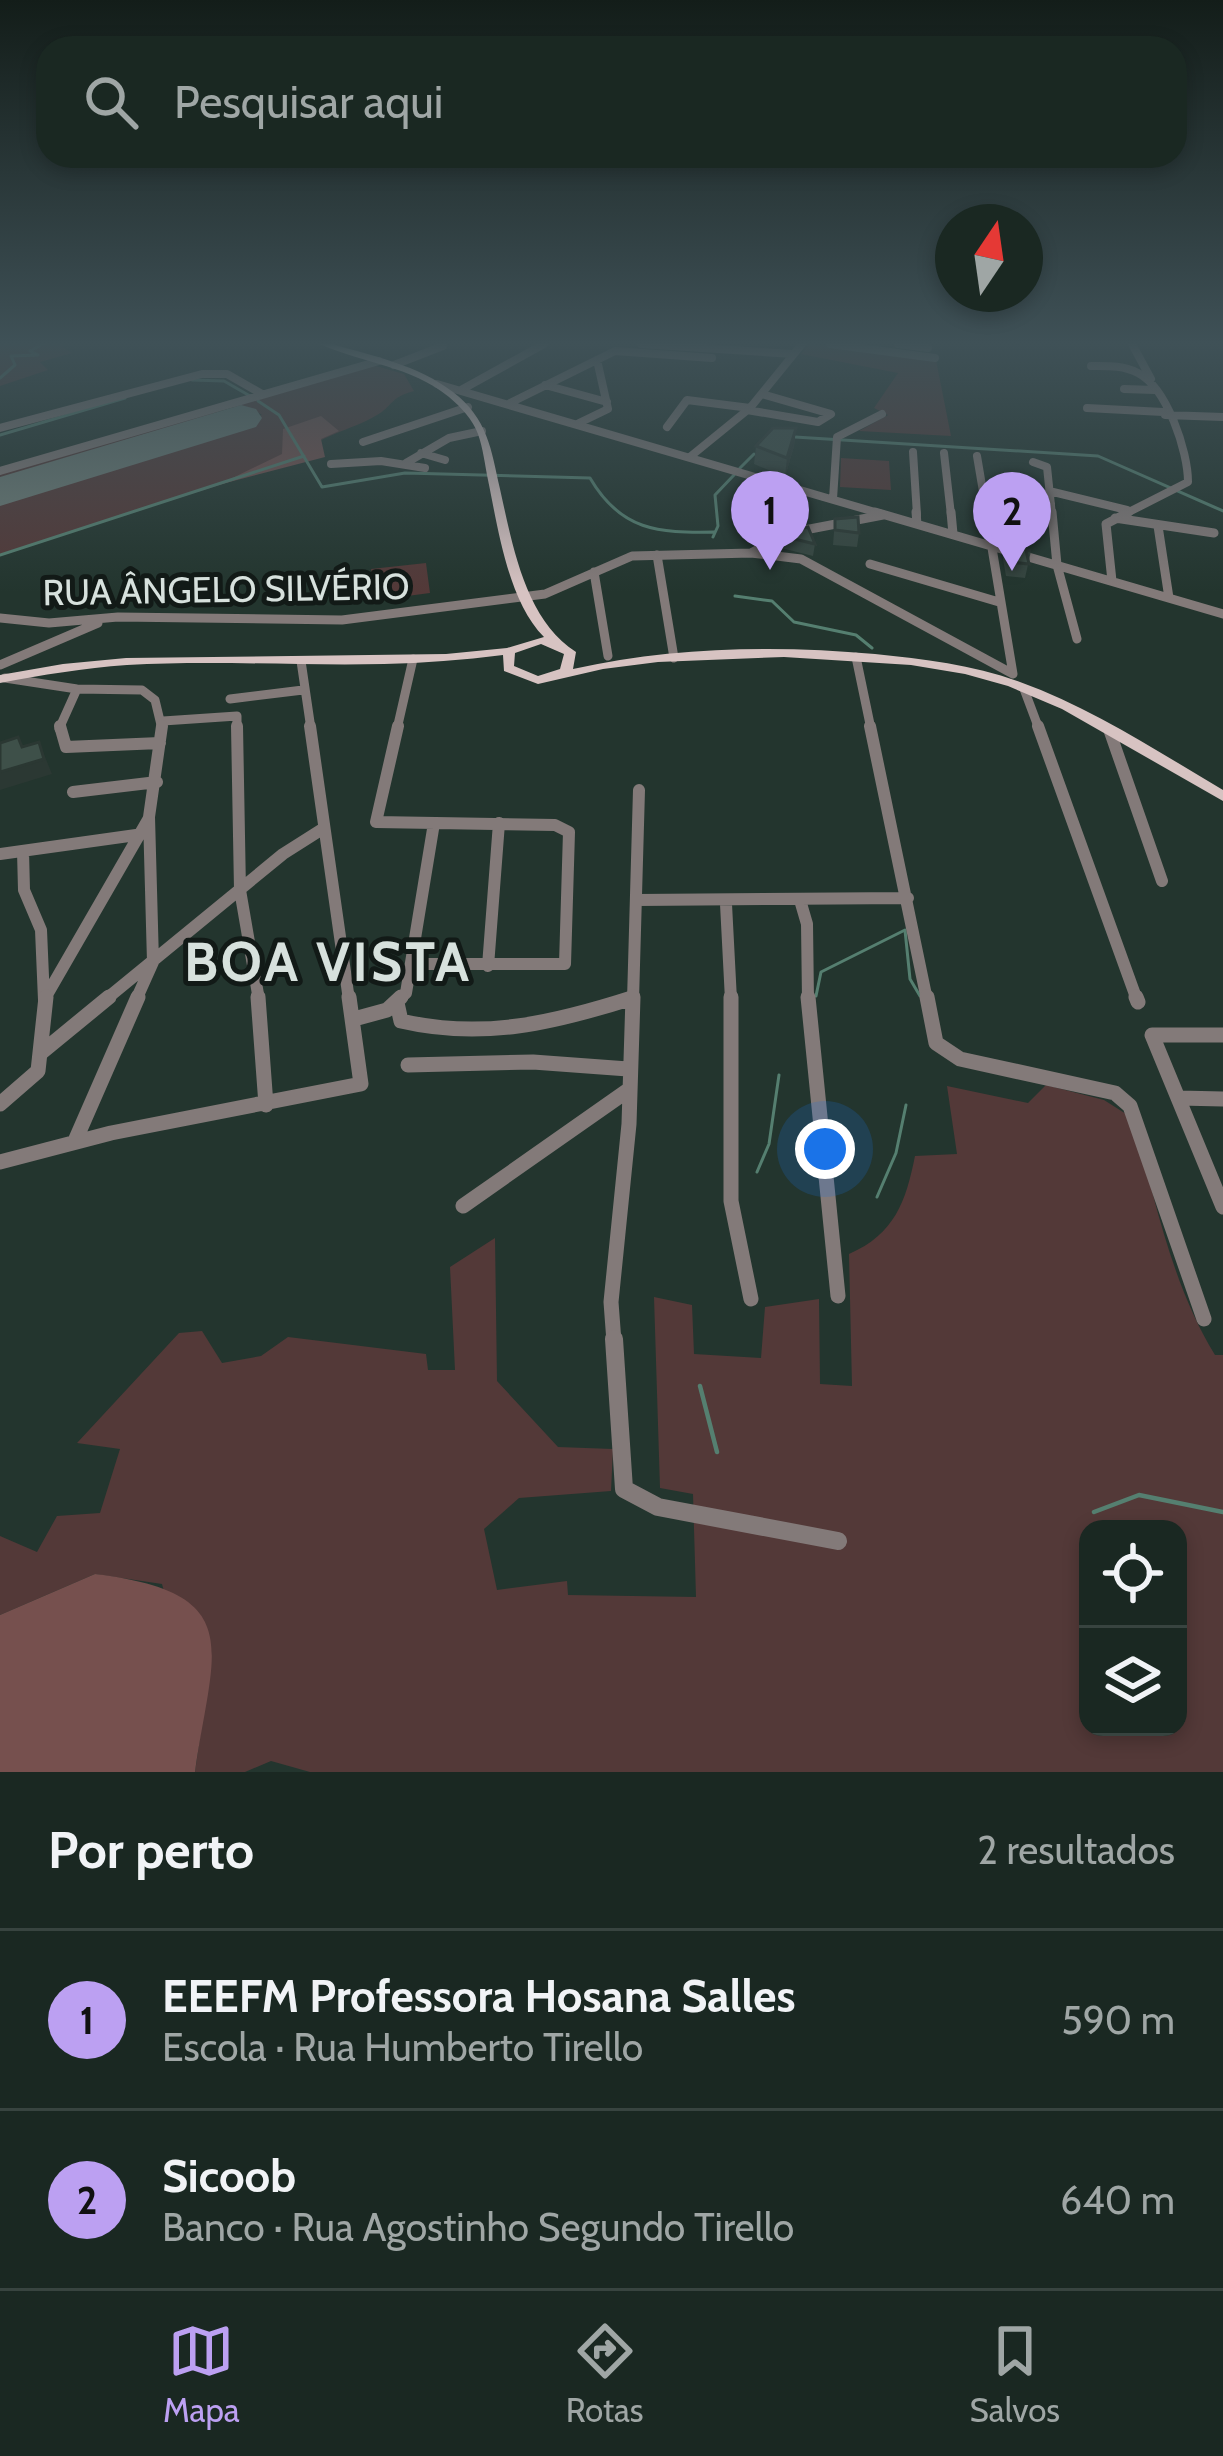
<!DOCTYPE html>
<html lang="pt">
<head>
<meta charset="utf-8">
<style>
	body { margin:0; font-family:Cabin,sans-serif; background:#23302a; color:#f1f3f6 }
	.controls { position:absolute; right:36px; bottom:36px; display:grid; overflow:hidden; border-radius:24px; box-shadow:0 6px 18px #0003 }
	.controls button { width:108px; height:108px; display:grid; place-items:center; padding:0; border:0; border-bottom:3px solid #384440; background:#1a2822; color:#f1f3f6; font:60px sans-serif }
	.compass { position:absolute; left:935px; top:204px; width:108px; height:108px; border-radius:50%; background:#1a2822; box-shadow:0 6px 18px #0003; rotate:13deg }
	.you { position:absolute; left:825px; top:1149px; width:42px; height:42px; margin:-30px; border:9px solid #fff; border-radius:50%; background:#1a73e8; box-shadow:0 0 0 18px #1a73e833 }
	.badge { display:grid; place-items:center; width:78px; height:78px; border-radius:50%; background:#bca0f2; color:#111; font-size:39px; font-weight:700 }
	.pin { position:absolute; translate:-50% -99px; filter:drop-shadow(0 3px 6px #0008) }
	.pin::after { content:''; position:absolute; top:63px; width:42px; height:36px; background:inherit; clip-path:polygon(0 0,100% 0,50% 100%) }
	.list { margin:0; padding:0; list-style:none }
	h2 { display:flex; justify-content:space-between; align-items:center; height:156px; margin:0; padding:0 48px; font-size:51px }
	h2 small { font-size:39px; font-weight:400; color:#9fa6a5 }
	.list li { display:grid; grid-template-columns:78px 1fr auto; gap:36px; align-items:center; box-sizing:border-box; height:180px; padding:0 48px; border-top:3px solid #384440 }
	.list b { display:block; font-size:45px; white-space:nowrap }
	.list p { margin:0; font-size:39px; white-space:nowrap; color:#9fa6a5 }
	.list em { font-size:39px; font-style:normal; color:#9fa6a5 }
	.icon { flex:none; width:66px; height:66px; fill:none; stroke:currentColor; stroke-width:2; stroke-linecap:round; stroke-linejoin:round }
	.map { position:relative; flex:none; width:1223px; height:1772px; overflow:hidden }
	.search { position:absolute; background:#1a2822; box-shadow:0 6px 18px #0003; left:36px; right:36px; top:36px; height:132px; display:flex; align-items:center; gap:30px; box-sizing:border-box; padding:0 42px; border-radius:36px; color:#9fa6a5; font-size:45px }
	.sheet { height:516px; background:#1a2822 }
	nav { display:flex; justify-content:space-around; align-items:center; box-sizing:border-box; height:168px; border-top:3px solid #384440; background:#1a2822; font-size:33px; color:#9fa6a5 }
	nav a { display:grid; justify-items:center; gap:6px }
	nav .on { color:#bca0f2 }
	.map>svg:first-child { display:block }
	.green { fill:#533938; fill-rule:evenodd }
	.forest { fill:#76504e }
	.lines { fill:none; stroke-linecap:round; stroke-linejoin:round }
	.stream-far1 { stroke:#557f70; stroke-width:3 }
	.stream { stroke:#557f70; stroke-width:4.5 }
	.runway { fill:#6c7b76; fill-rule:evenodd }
	.minor-far4 { stroke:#837a79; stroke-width:8 }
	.minor-far3 { stroke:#837a79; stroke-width:9 }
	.minor-far2 { stroke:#837a79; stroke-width:12 }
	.minor-far1 { stroke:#837a79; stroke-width:15 }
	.minor { stroke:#837a79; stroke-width:18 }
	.major { fill:#d7c3c2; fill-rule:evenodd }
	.wall { fill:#35453f }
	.shaded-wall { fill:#2b3833 }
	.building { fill:#3e5049; stroke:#2b3833; stroke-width:3 }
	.labels { text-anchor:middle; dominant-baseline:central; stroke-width:10; stroke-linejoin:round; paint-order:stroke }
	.far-street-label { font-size:36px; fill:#d7e1dd; stroke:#121a17 }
	.district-label { font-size:54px; font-weight:bold; letter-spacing:3px; fill:#d7e1dd; stroke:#121a17 }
</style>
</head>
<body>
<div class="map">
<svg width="1223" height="1772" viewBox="0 0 1223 1772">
	<rect width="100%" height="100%" fill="#23352e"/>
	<path class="green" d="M0 344H71L62 347 72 353 40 362 48 370 0 386Z
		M809 344 936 360 951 436 859 431 888 415 874 408 898 373 801 354Z
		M369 364 404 374 414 391C390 397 392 407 377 415 349 432 319 433 296 461L0 554V499L262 415C241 400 216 408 198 425L0 485V473Z
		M841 458 889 461 891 490 840 487Z
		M426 563 430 593 377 600 371 569Z
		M1046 1085 1104 1100 1134 1119C1154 1198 1172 1285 1215 1355H1223V1772H310L271 1761 245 1772H195L201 1730 162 1584 95 1574 0 1615V1536L37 1552 57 1516 100 1513 120 1449 77 1443 179 1333 202 1331 222 1363 261 1356 288 1337 426 1354 428 1370H455L450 1267 495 1238 497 1381 558 1447 613 1449 611 1491 519 1498 484 1529 497 1590 567 1581 568 1595 696 1597 693 1494 660 1488 654 1297 692 1305 694 1354 761 1358 765 1307 819 1299 820 1384 852 1386 849 1254C895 1234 906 1201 915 1156L957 1154 947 1086 1028 1103ZM1088 1529H1178V1727H1088Z"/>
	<path class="forest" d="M321 416 339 431 321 439 325 457 218 485 282 454 283 429Z
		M95 1574C250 1593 212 1650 195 1772H0V1615Z"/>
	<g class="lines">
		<path class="stream-far1" d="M0 378 15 365 11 356 38 355 30 351 43 344
			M192 380 224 381 250 396
			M258 401 279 415 322 487 405 473 590 478C621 531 658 533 714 532
			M0 435 125 398
			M795 437 1098 456 1223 511
			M740 468 754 454
			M713 537 718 526 715 495 734 475
			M0 555 304 456
			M735 596 772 601 794 622 856 635 872 648
			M816 996 821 972 905 930 910 979 920 996
			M757 1172 769 1144 779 1075
			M877 1197 896 1153 906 1105"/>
		<path class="stream" d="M700 1386 717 1452
			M1094 1512 1139 1495 1223 1512"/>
		<path class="runway" d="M241 405 256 409 262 418 256 427 0 506V477Z"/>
		<path class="minor-far4" d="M641 344 793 354
			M830 344 935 358
			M898 344 928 348
			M1132 344 1151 379
			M394 365 443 346
			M1091 366C1107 366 1123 365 1138 373 1167 388 1188 451 1188 482L1123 515
			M437 384 885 515
			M545 385 607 402
			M1124 389 1155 390
			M461 390 544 344
			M510 403 615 351 712 358
			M1087 408 1163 412
			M747 410 818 422 831 414 762 394
			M1165 415 1223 417
			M579 423 608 409 597 360
			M667 427 687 400 750 408
			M0 428 202 374H227L262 394
			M363 442 468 407
			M913 452 917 515
			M421 453 445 460
			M944 453 951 515
			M691 456 750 408 802 344
			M977 456 987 515
			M1033 462 1047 467 1052 515
			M406 463 449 438 482 431
			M331 464 381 461 425 468
			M0 471 379 361
			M768 479 782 515
			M1016 484 1021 501 1051 504
			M1049 491 1127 510
			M833 499 837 437 882 414"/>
		<path class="minor-far3" d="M781 512 789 533
			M875 512 1223 614
			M916 512 917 524
			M951 512 953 534
			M986 512 1013 674
			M1052 512 1057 565 1077 639
			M1115 518 1214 533
			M1158 526 1169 598
			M751 553 789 533 883 515
			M657 555 674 658
			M870 564 999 602
			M594 572 608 656
			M1112 581 1106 524 1129 512
			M0 618 49 623 118 617 342 620 545 594 632 556 751 553 801 559 1013 674
			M856 657 871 729
			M301 661 311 729
			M0 665 98 623
			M5 678 77 689 142 690 155 700 162 729
			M1024 689 1039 729
			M230 699 303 690
			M163 721 237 716V729
			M59 729 77 689
			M397 729 413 659"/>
		<path class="minor-far2" d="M60 726 66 747 160 743
			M237 726 240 890 259 1000
			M310 726 349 1000
			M398 726 376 822 555 825 569 832 565 964H411
			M870 726 927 1000
			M1038 726 1137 1000
			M1110 732 1162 881
			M73 792 157 782
			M23 851 24 890 41 930 44 1000
			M0 854 136 835
			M637 900 908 898
			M800 900 807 924 808 1000
			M726 904 731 1000
			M488 966 499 823
			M44 1000 149 818
			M105 1000 283 854 324 828
			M136 1000 153 962 149 817 162 726
			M398 1000 406 993 434 823
			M625 1000 632 998
			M633 1000 639 790"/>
		<path class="minor-far1" d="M258 997 266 1105
			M731 997V1201L751 1299
			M808 997 838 1296
			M927 997 936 1043 960 1059 1115 1093 1130 1106 1204 1319
			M1136 997 1138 1002
			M397 1003 401 1021C482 1040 554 1023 632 998
			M354 1019 387 1010 401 997
			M1223 1035H1152L1223 1207
			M42 1052 109 997
			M408 1065 533 1062 628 1069
			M1179 1098 1223 1099
			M0 1104 38 1071 46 997
			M75 1141 138 997
			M0 1162 111 1133 361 1084 349 997
			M463 1206 627 1091
			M614 1342 611 1302 629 1124 633 997"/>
		<path class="minor" d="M614 1339 624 1489 658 1507 838 1541"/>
		<path class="major" d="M320 344H332C373 356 418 365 453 392 488 419 491 449 500 489 513 547 525 619 576 652L573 669C671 647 775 645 875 654 924 659 974 665 1020 682 1092 708 1157 751 1223 790V801L1062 709 1008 686 965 674 911 665 784 657 658 662 603 669 538 684 504 671 503 655C463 660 424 663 384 664 298 666 213 660 127 665 84 668 42 675 0 683V675L63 664 126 658 446 654 507 648 544 637C508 601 498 528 488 480 485 465 483 448 478 434 473 420 461 407 449 397 411 366 362 363 320 344ZM541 644 564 654 560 669 538 676 514 666 515 653Z"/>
	</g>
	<path class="wall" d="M796 428 794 446 785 477 754 464 756 446Z
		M835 519 859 533 857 547 833 545Z
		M782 536 815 544 813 556 781 548Z
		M1007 544 1031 551 1025 578 1006 576 1003 559Z"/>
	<path class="shaded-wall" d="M796 428 794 446 785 477 787 458Z
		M39 742 52 774 0 790V772Z"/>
	<path class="building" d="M773 428H796L787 458 756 446Z
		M858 517 859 533 835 530V519Z
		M808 527 815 544 782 536 793 530Z
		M1007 544 1031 551 1026 550 1029 564 1010 562Z
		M18 737 22 747 39 742 44 759 0 772V743Z"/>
	<linearGradient id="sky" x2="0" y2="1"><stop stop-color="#131d19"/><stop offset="0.58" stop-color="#3f5157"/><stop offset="1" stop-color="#3f5157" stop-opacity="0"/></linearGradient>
	<rect width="1223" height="592" fill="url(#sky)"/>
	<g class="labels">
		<g class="far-street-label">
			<text transform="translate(226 589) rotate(-1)">RUA ÂNGELO SILVÉRIO</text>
		</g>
		<g class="district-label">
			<text x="328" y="962">BOA VISTA</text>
		</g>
	</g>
</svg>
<div class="controls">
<button><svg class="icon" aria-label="locate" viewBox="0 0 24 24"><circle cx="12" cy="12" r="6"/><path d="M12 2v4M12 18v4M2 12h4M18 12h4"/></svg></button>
<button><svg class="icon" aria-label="layers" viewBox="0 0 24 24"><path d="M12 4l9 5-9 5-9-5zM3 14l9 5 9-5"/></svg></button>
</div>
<svg class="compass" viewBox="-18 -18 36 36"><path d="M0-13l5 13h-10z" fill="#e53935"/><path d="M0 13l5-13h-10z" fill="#9fa6a5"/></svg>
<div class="you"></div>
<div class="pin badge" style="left:770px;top:570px">1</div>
<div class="pin badge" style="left:1012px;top:571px">2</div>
<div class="search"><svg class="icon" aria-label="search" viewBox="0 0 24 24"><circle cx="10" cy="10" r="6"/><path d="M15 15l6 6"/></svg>Pesquisar aqui</div>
</div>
<section class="sheet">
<h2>Por perto<small>2 resultados</small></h2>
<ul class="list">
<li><span class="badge">1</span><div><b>EEEFM Professora Hosana Salles</b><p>Escola · Rua Humberto Tirello</p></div><em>590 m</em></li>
<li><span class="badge">2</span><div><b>Sicoob</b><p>Banco · Rua Agostinho Segundo Tirello</p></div><em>640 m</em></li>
</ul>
</section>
<nav>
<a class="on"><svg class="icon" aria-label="map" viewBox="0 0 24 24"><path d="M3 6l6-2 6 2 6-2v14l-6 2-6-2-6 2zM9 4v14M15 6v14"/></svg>Mapa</a>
<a><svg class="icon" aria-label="directions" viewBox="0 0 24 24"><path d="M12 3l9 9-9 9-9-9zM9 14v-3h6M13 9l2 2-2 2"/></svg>Rotas</a>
<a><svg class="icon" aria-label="saved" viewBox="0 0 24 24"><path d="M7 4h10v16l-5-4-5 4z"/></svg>Salvos</a>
</nav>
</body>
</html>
